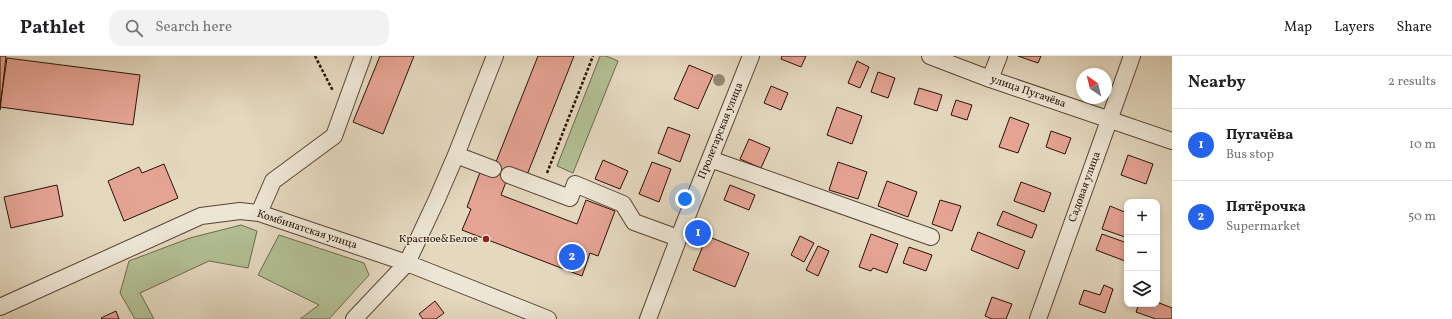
<!DOCTYPE html>
<html lang="en">
<head>
<meta charset="utf-8">
<style>
	body { margin:0; font-family:Vollkorn,serif; background:#f2f2f2; color:#202124 }
	.controls { position:absolute; right:12px; bottom:12px; display:grid; overflow:hidden; border-radius:8px; box-shadow:0 2px 6px #0003 }
	.controls button { width:36px; height:36px; display:grid; place-items:center; padding:0; border:0; border-bottom:1px solid #e0e0e0; background:#fff; color:#202124; font:20px sans-serif }
	.compass { position:absolute; left:1076px; top:12px; width:36px; height:36px; border-radius:50%; background:#fff; box-shadow:0 2px 6px #0003; rotate:325deg }
	.you { position:absolute; left:685px; top:143px; width:14px; height:14px; margin:-10px; border:3px solid #fff; border-radius:50%; background:#1a73e8; box-shadow:0 0 0 6px #1a73e833 }
	.badge { display:grid; place-items:center; width:26px; height:26px; border-radius:50%; background:#2563eb; color:#fff; font-size:13px; font-weight:700 }
	.pin { position:absolute; translate:-50% -50%; border:2px solid #fff; box-shadow:0 1px 4px #0006 }
	.list { margin:0; padding:0; list-style:none }
	h2 { display:flex; justify-content:space-between; align-items:center; height:52px; margin:0; padding:0 16px; font-size:17px }
	h2 small { font-size:13px; font-weight:400; color:#757577 }
	.list li { display:grid; grid-template-columns:26px 1fr auto; gap:12px; align-items:center; box-sizing:border-box; height:72px; padding:0 16px; border-top:1px solid #e0e0e0 }
	.list b { display:block; font-size:15px; white-space:nowrap }
	.list p { margin:0; font-size:13px; white-space:nowrap; color:#757577 }
	.list em { font-size:13px; font-style:normal; color:#757577 }
	.icon { flex:none; width:22px; height:22px; fill:none; stroke:currentColor; stroke-width:2; stroke-linecap:round; stroke-linejoin:round }
	.map { position:relative; flex:none; width:1172px; height:263px; overflow:hidden }
	header { display:flex; align-items:center; gap:24px; box-sizing:border-box; height:56px; padding:0 20px; background:#fff; border-bottom:1px solid #e0e0e0 }
	header strong { font-size:19px }
	nav { display:flex; gap:22px; margin-inline-start:auto; font-size:14px }
	.search { width:280px; height:36px; background:#f2f2f2; display:flex; align-items:center; gap:10px; box-sizing:border-box; padding:0 14px; border-radius:12px; color:#757577; font-size:15px }
	main { display:flex }
	aside { flex:1; background:#fff }
	.map>svg:first-child { display:block }
	.green { fill:#b2bf94; stroke:#6e684c }
	.building { fill:#e5a394; stroke:#291205 }
	.lines { fill:none; stroke-linecap:round; stroke-linejoin:round }
	.minor-casing { stroke:#584434; stroke-width:18 }
	.path { stroke:#291205; stroke-width:2.5; stroke-dasharray:3 2; stroke-linecap:butt }
	.minor { stroke:#ede6d5; stroke-width:16 }
	.tree { fill:#948870 }
	.poi-dot { fill:#8f2418; stroke:#ede6d5; stroke-width:1.5 }
	.labels { text-anchor:middle; dominant-baseline:central; stroke-width:3; stroke-linejoin:round; paint-order:stroke }
	.street-label { font-size:11px; fill:#291205; stroke:#ede6d5 }
	.poi-label { font-size:11px; fill:#291205; stroke:#ede6d5; text-anchor:end }
</style>
</head>
<body>
<header>
<strong>Pathlet</strong>
<div class="search"><svg class="icon" aria-label="search" viewBox="0 0 24 24"><circle cx="10" cy="10" r="6"/><path d="M15 15l6 6"/></svg>Search here</div>
<nav><a>Map</a><a>Layers</a><a>Share</a></nav>
</header>
<main>
<div class="map">
<svg width="1172" height="263" viewBox="0 0 1172 263">
	<rect width="100%" height="100%" fill="#e4d8bf"/>
	<filter id="stains"><feTurbulence type="fractalNoise" baseFrequency=".005" numOctaves="4"/><feColorMatrix values="0 0 0 0 .2 0 0 0 0 .09 0 0 0 0 .02 0 0 0 .5 -.17"/></filter>
	<radialGradient id="worn" r=".72"><stop offset=".6" stop-color="#630" stop-opacity="0"/><stop offset="1" stop-color="#630" stop-opacity=".3"/></radialGradient>
	<path class="green" d="M600 0H606L618 5 573 117 557 110Z
		M241 169 257 175 248 212 209 205 140 237 154 263H135L120 237 129 205 190 182Z
		M279 179 364 207 369 219 329 263H300L319 249 258 219Z"/>
	<path class="building" d="M0 0H6L0 54Z
		M380 0H414L383 78 353 66Z
		M538 0H574L525 124 494 111Z
		M782 0H806L801 11 781 3Z
		M1018 0H1041L1038 7Z
		M7 2 140 19 133 69 0 51Z
		M857 5 869 11 860 32 848 27Z
		M689 9 713 19 698 53 674 43Z
		M878 16 895 22 888 42 871 36Z
		M771 30 788 37 781 54 764 47Z
		M919 32 942 39 937 55 914 48Z
		M956 44 972 49 967 64 951 59Z
		M837 51 862 60 852 88 827 79Z
		M1010 61 1029 68 1018 97 999 91Z
		M668 71 690 79 680 106 658 97Z
		M1051 75 1071 82 1065 98 1046 91Z
		M749 83 770 92 761 112 740 103Z
		M1128 99 1153 108 1146 128 1121 119Z
		M603 104 628 115 620 133 595 123Z
		M652 106 671 113 659 146 639 138Z
		M838 106 867 116 858 143 829 134Z
		M164 108 178 142 124 165 108 125 139 111 142 117Z
		M482 111H494L509 118 501 139 577 168 586 144 615 155 598 200 590 197 582 220 462 174 471 153 467 151Z
		M887 125 917 136 908 161 878 150Z
		M1021 126 1051 137 1044 156 1014 145Z
		M57 129 63 160 11 172 4 141Z
		M730 129 755 139 749 154 724 144Z
		M940 144 961 150 952 175 932 168Z
		M1110 150 1127 157V176L1125 181 1102 173Z
		M1003 155 1037 169 1032 182 997 169Z
		M978 176 1025 195 1018 213 971 194Z
		M871 178 898 188 887 217 873 212 871 215 859 211Z
		M1102 178 1127 187V200L1125 205 1096 194Z
		M707 180 749 197 735 231 693 214Z
		M800 180 814 187 804 206 791 199Z
		M818 190 829 195 818 220 806 214Z
		M909 191 932 199 926 215 903 207Z
		M1104 229 1113 233 1105 257 1079 248 1084 234 1100 239Z
		M992 241 1012 248 1006 263H992L985 260Z
		M435 245 444 257 436 263H423L419 258Z
		M1157 246 1172 252V263H1156L1136 256 1139 248H1157Z
		M116 255 119 263H102L101 262Z"/>
	<g class="lines">
		<g class="minor-casing">
			<path id="minor" d="M930 0 990 23 1172 85
				M990 23 999 0
				M456 99 493 113
				M710 103 931 181
				M509 119 570 142 575 128 623 148 634 166 678 182
				M259 157 273 125 334 80 363 0
				M0 251 201 160 240 155 259 157 407 207 548 263
				M354 263 407 207 437 143 456 99 495 0
				M648 263 684 168 751 0
				M1038 263 1132 0"/>
		</g>
		<path class="path" d="M315 0 333 35
			M547 117 593 0"/>
		<use href="#minor" class="minor"/>
	</g>
	<circle class="tree" cx="719" cy="24" r="6"/>
	<circle class="poi-dot" cx="486" cy="183" r="4"/>
	<g class="labels">
		<g class="street-label">
			<text transform="translate(1028 36) rotate(19)">улица Пугачёва</text>
			<text transform="translate(721 75) rotate(-68)">Пролетарская улица</text>
			<text transform="translate(1085 131) rotate(-70)">Садовая улица</text>
			<text transform="translate(307 174) rotate(18)">Комбинатская улица</text>
		</g>
		<g class="poi-label">
			<text x="478" y="183">Красное&amp;Белое</text>
		</g>
	</g>
	<rect width="100%" height="100%" filter="url(#stains)"/>
	<rect width="100%" height="100%" fill="url(#worn)"/>
</svg>
<div class="controls">
<button>+</button>
<button>−</button>
<button><svg class="icon" aria-label="layers" viewBox="0 0 24 24"><path d="M12 4l9 5-9 5-9-5zM3 14l9 5 9-5"/></svg></button>
</div>
<svg class="compass" viewBox="-18 -18 36 36"><path d="M0-13l5 13h-10z" fill="#e53935"/><path d="M0 13l5-13h-10z" fill="#757577"/></svg>
<div class="you"></div>
<div class="pin badge" style="left:698px;top:177px">1</div>
<div class="pin badge" style="left:572px;top:201px">2</div>
</div>
<aside>
<h2>Nearby<small>2 results</small></h2>
<ul class="list">
<li><span class="badge">1</span><div><b>Пугачёва</b><p>Bus stop</p></div><em>10 m</em></li>
<li><span class="badge">2</span><div><b>Пятёрочка</b><p>Supermarket</p></div><em>50 m</em></li>
</ul>
</aside>
</main>
</body>
</html>
